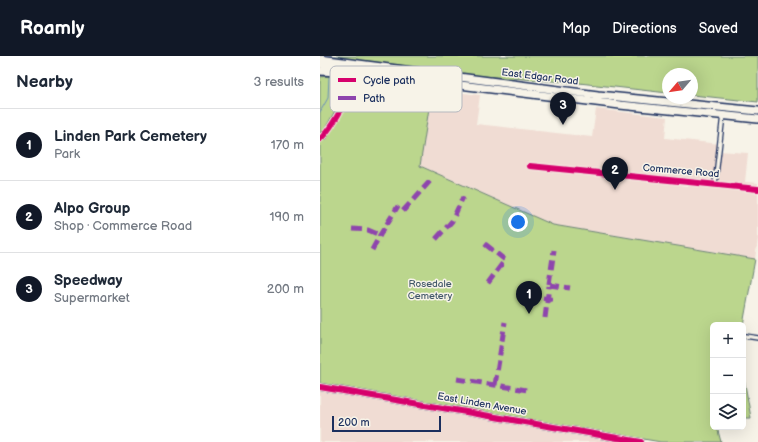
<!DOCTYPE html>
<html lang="en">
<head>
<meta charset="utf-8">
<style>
	body { margin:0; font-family:"Balsamiq Sans",sans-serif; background:#f6f6f7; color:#1f2937 }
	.controls { position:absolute; right:12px; bottom:12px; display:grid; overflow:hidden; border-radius:6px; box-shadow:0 4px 16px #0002 }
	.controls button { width:36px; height:36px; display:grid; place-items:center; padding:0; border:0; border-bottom:1px solid #e0e1e3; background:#fff; color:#1f2937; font:20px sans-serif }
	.compass { position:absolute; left:342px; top:12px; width:36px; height:36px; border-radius:50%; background:#fff; box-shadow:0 4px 16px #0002; rotate:241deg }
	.scale { position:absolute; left:12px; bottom:10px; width:109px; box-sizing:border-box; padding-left:4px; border:2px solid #1b2f5e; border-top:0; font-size:11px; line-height:14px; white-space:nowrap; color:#1b2f5e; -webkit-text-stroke:3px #f7f3e8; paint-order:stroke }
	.you { position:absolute; left:198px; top:166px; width:14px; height:14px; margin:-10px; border:3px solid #fff; border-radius:50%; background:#1a73e8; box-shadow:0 0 0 6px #1a73e833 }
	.badge { display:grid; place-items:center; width:26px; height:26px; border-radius:50%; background:#111827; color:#fff; font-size:13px; font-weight:700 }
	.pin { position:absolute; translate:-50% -33px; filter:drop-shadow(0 1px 2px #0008) }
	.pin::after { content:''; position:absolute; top:21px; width:14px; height:12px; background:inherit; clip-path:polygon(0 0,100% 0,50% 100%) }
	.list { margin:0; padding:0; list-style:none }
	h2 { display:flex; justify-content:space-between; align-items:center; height:52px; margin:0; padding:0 16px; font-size:17px }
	h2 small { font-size:13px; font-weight:400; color:#747a83 }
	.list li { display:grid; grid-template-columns:26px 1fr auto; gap:12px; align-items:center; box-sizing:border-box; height:72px; padding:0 16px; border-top:1px solid #e0e1e3 }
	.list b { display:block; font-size:15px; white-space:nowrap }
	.list p { margin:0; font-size:13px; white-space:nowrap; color:#747a83 }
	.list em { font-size:13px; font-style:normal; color:#747a83 }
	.icon { flex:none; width:22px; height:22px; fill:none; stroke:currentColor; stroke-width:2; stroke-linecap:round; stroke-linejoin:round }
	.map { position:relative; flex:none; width:438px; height:386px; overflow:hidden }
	header { display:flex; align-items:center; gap:24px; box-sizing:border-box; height:56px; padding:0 20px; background:#111827; color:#fff }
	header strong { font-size:19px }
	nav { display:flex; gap:22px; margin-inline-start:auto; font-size:14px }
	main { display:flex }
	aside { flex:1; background:#fff }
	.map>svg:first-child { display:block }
	.built { fill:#f0dcd3 }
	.green { fill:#bbd68d; stroke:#6b8276 }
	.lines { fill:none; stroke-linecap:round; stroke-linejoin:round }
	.stream { stroke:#6b90bd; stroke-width:1 }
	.street-casing { stroke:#1b2f5e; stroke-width:6 }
	.secondary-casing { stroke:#1b2f5e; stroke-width:8 }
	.highway-casing { stroke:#1b2f5e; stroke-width:10 }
	.street { stroke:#f7f3e8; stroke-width:3.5 }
	.secondary { stroke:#f7f3e8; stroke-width:5 }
	.highway { stroke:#f7f3e8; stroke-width:7 }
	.quiet { stroke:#8e44ad; stroke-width:5; stroke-dasharray:10 5; stroke-linecap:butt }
	.cycleway-casing { stroke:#f7f3e8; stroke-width:8 }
	.cycleway { stroke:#d6006c; stroke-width:6 }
	.labels { text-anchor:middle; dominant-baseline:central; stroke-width:3; stroke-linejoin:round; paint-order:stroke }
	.street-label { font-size:10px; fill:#1b2f5e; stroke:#f7f3e8 }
	.park-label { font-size:10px; fill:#43596a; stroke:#f7f3e8 }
	.key { fill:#f7f3e8; stroke:#b5b8bf; stroke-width:1 }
	.key-label { font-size:11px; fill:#1b2f5e }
</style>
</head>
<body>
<header>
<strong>Roamly</strong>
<nav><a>Map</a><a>Directions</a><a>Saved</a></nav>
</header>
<main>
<aside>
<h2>Nearby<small>3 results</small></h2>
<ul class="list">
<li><span class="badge">1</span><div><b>Linden Park Cemetery</b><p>Park</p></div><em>170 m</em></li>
<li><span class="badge">2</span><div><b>Alpo Group</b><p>Shop · Commerce Road</p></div><em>190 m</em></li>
<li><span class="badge">3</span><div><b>Speedway</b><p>Supermarket</p></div><em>200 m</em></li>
</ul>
</aside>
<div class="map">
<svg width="438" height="386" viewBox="0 0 438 386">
	<rect width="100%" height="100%" fill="#f7f3e8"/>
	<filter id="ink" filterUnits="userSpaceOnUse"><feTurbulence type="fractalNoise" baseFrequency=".025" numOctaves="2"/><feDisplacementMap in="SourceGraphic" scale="8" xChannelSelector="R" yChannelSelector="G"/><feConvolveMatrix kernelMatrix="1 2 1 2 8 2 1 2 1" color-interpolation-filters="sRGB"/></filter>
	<g filter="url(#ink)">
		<path class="built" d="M112 33 160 39 156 68 272 81 276 53 347 61 345 82 400 88 399 95 428 97 425 126 438 127V183L435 203 233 169 100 110Z
			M0 334 132 356 307 386H0Z"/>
		<path class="green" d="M9 0H438V46L372 39V18H348V37L259 27 162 20Z
			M17 19C23 20 31 19 31 27L4 74 0 77V21Z
			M44 20 112 33 100 110 233 169 435 203 423 269H393V371H397L401 386H341L0 327V87L7 82 42 21Z
			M423 317 431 362H423Z"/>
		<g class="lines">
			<path class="stream" d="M0 56 8 42 9 21"/>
			<g class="street-casing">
				<path id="street" d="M0 83C13 72 33 33 38 17
					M210 110 438 133
					M395 128 403 59
					M425 280 438 282"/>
			</g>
			<g class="secondary-casing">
				<path id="secondary" d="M0 331 321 386"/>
			</g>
			<g class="highway-casing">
				<path id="highway" d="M0 3 278 39 438 55
					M0 8 36 12
					M0 15 52 18 300 49 438 63"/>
			</g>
			<use href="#street" class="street"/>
			<use href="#secondary" class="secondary"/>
			<use href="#highway" class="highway"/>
			<path class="quiet" d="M83 155 111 124
				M32 173 48 174 60 179
				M116 183 132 165 143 141
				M165 188 185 204 168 227
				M52 194 60 179 78 150
				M229 228 234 194
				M230 229 250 232
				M208 240 237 244
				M225 262 229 230
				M137 323 207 334
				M175 329 185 266"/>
			<g class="cycleway-casing">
				<path id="cycleway" d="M0 83C13 72 33 33 38 17
					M210 110 438 133
					M0 331 321 386"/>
			</g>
			<use href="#cycleway" class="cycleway"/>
		</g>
	</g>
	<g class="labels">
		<g class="street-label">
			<text transform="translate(220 21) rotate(7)">East Edgar Road</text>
			<text transform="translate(361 115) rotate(5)">Commerce Road</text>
			<text transform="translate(162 348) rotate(10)">East Linden Avenue</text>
		</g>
		<g class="park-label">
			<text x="110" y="228">Rosedale<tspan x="110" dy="12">Cemetery</tspan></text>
		</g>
	</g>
	<rect x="10" y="10" width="132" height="46" rx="6" class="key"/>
	<rect x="18" y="22" width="18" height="4" fill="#d6006c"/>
	<rect x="18" y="40" width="18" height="4" fill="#8e44ad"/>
	<g class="key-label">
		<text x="43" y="28">Cycle path</text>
		<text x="43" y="46">Path</text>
	</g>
</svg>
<div class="controls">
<button>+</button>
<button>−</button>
<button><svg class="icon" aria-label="layers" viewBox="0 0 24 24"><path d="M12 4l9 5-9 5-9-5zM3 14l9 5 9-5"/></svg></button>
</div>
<svg class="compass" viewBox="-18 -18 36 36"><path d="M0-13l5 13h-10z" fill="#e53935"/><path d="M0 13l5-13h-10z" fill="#747a83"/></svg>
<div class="scale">200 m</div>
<div class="you"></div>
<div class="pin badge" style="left:209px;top:258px">1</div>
<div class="pin badge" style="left:295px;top:134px">2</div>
<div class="pin badge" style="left:243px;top:69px">3</div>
</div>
</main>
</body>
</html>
